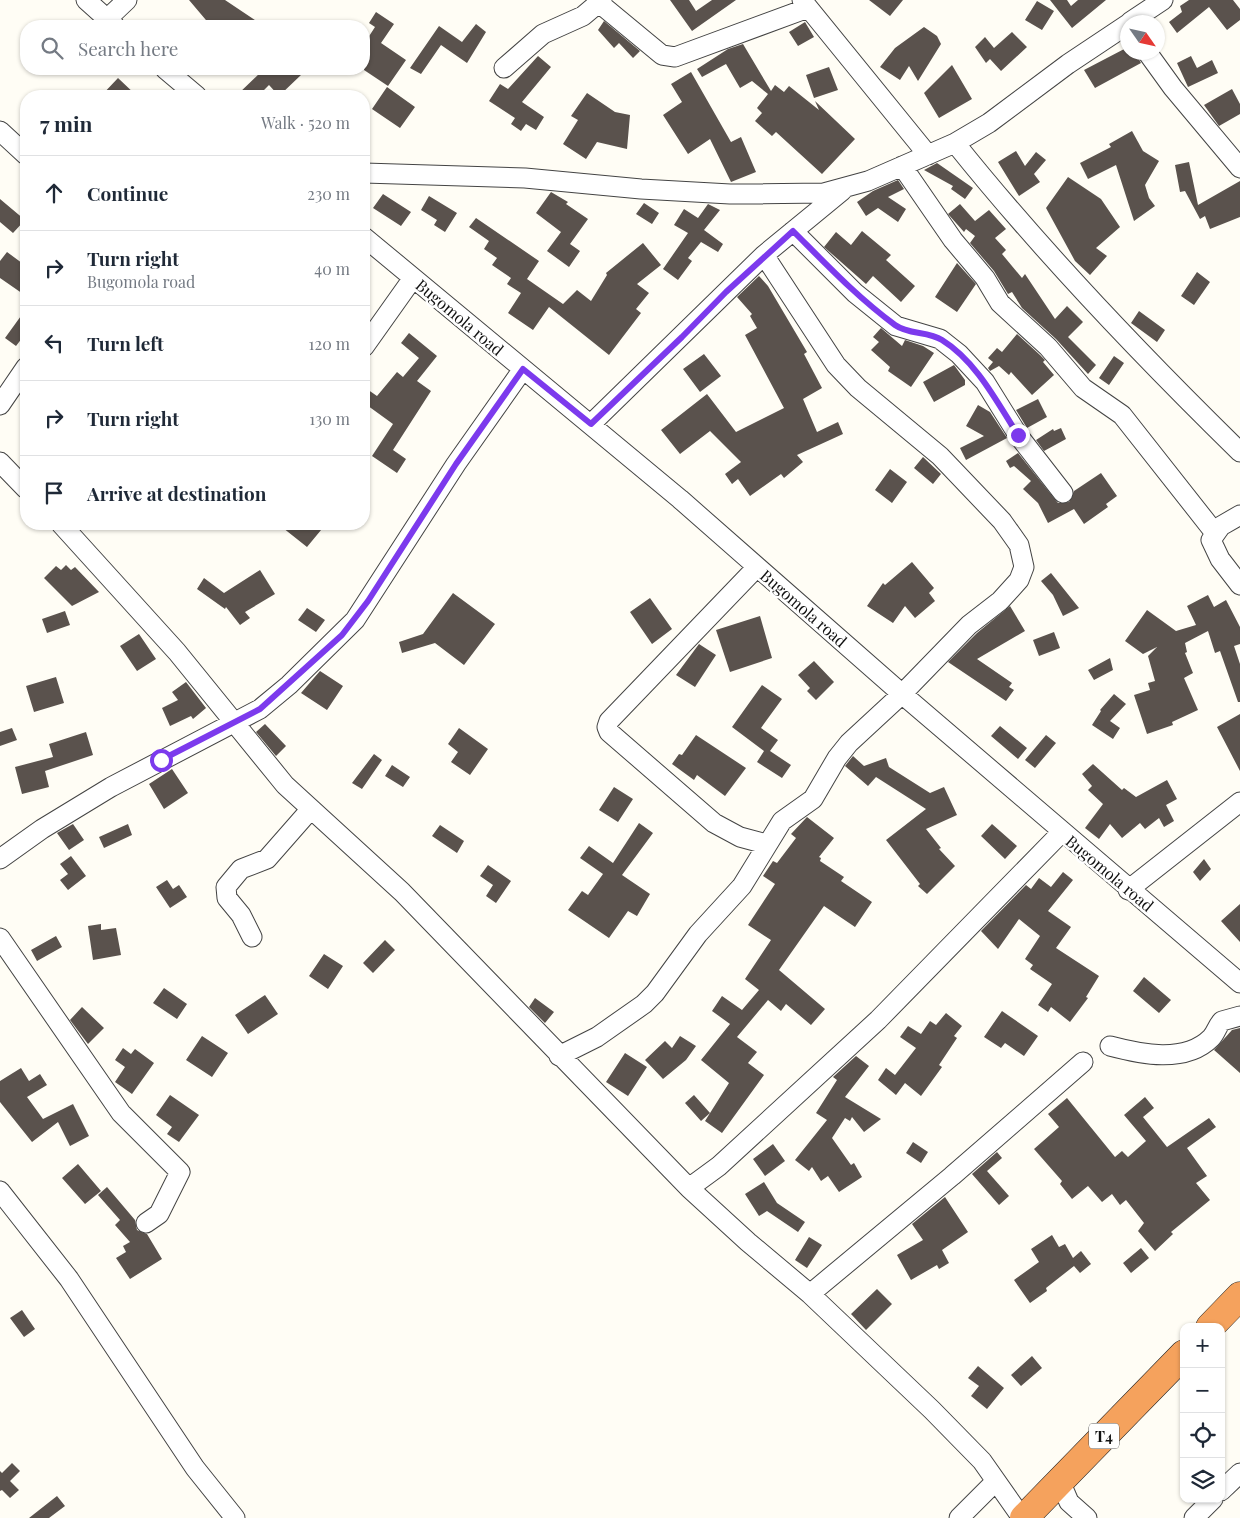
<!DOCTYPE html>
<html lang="en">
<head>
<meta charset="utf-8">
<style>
	body { margin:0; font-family:"Playfair Display",serif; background:#f2f2f3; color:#1f2937 }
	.controls { position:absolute; right:15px; bottom:15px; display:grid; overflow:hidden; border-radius:10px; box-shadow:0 1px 4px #0004 }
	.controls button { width:45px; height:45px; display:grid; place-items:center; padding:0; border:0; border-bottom:1px solid #e0e1e3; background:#fff; color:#1f2937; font:25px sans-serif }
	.compass { position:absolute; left:1120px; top:15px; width:45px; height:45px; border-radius:50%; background:#fff; box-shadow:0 1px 4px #0004; rotate:124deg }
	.stop { position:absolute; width:15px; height:15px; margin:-11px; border:4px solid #7c3aed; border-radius:50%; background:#fff }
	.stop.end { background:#7c3aed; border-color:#fff; box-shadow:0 1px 5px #0008 }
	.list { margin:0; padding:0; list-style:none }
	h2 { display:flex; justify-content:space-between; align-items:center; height:65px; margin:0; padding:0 20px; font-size:21px }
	h2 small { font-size:16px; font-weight:400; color:#747a83 }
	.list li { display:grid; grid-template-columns:32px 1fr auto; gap:15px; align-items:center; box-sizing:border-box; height:75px; padding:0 20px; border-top:1px solid #e0e1e3 }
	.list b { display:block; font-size:19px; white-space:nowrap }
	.list p { margin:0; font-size:16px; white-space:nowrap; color:#747a83 }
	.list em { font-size:16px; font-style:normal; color:#747a83 }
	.icon { flex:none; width:28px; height:28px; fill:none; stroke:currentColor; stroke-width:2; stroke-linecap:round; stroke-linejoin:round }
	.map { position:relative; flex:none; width:1240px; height:1518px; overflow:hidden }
	.search { position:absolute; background:#fff; box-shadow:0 1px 4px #0004; left:20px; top:20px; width:350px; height:55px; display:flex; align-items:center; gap:12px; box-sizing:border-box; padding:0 18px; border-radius:20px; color:#747a83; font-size:19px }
	.panel { position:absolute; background:#fff; box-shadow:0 1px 4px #0004; left:20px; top:90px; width:350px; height:440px; border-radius:20px }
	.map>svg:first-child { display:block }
	.building { fill:#5a524d }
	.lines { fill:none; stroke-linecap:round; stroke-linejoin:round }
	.street-casing { stroke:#444; stroke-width:21 }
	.highway-casing { stroke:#222; stroke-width:29 }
	.street { stroke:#fff; stroke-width:19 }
	.highway { stroke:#f5a25d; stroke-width:28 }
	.route { stroke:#7c3aed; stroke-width:6 }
	.labels { text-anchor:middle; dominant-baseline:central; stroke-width:5; stroke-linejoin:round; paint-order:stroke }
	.shield { fill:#fff; stroke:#585858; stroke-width:1 }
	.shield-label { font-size:15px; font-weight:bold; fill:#111 }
	.street-label { font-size:16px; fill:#111; stroke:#fff }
</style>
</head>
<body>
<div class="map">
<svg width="1240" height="1518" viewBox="0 0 1240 1518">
	<rect width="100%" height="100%" fill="#fffdf5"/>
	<path class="building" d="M189 0H225L264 26H211Z
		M670 0H689L696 11 712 0H736L692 31Z
		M869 0H903L890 16Z
		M1050 0H1067L1071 6 1078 0H1106L1072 28Z
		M1189 0H1233L1240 9V20L1227 30 1209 7 1177 33 1169 22 1182 12 1180 6Z
		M1037 1 1054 11 1042 30 1025 20Z
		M376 12 394 24 381 43 406 60 388 86 364 70V44L375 27 369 23Z
		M604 21 640 51 633 58 619 43 614 48 598 30Z
		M805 22 814 37 798 46 789 32Z
		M476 24 486 32 467 63 441 45 421 74 410 68 439 26 462 42Z
		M924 27 937 36 941 44 918 81 909 66 900 80 880 67 895 48Z
		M1012 32 1027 47 1001 71 990 59 986 63 975 47 985 37 994 48Z
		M743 44 771 91 775 85 784 92 789 86 819 110 815 101 855 139 822 174 776 132 772 136 755 121 762 113 757 108 768 94 752 81 740 88 726 64 702 77 697 69 728 49Z
		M1128 47V52H1135L1141 63 1095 88 1084 70Z
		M538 56 551 67 522 102 544 117 536 130 526 124 521 131 511 124 515 118 489 101 500 84 508 89Z
		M1191 56 1197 68 1212 60 1218 73 1188 87 1177 63Z
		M952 65 972 99 939 118 924 93Z
		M829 67 838 90 814 98 806 75Z
		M264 69H295L301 75 279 96 269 85 258 96H236Z
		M691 72 731 142 741 137 756 172 731 182 710 139 688 154 663 115 682 102 671 84Z
		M118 78 137 96H101Z
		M387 87 415 107 400 128 372 109Z
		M1232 89 1240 104V114L1219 126 1204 105Z
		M587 93 615 112 630 115 627 149 597 142 586 159 563 144 578 120 571 116Z
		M1132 131 1143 151 1159 161 1145 185 1149 198 1155 206 1134 221 1116 165 1088 179 1080 163 1111 147 1109 144Z
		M1016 151 1025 166 1036 152 1046 160 1034 174 1040 182 1019 196 998 162Z
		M1189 162 1198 205 1240 181V217L1210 229 1205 216 1200 219 1185 191 1180 192 1175 165Z
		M937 163 973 188 965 199 951 189 953 186 924 170Z
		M1068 177 1101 199 1120 227 1096 248 1107 256 1090 275 1075 261 1046 208Z
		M898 180 904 189 888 197 906 209 898 222 878 208 866 216 857 202 873 191Z
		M551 192 568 202 566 204 588 219 570 244 580 251 569 267 547 251 561 232 536 213Z
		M383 194 411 212 401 226 373 208Z
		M429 196 457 213 445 232 434 225 437 220 421 210Z
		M0 199 25 220 13 233 0 222Z
		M644 203 659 213 652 224 636 214Z
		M708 204 720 210 704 230 723 244 718 252 701 242 688 258 692 261 678 280 663 269 688 233 674 225 684 209 698 218Z
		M960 204 975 221 989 210 1006 229 995 238 1006 250 1002 254 1022 278 1025 274 1055 319 1067 306 1083 322 1068 337 1096 365 1088 374 1056 339 1022 308 1012 292 1008 294 994 271 970 243 975 236 966 229 964 232 948 214Z
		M476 218 539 261 527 279 563 304 577 290 591 301 607 275 606 273 643 243 661 265 637 284 649 293 636 309 641 313 609 355 549 307 533 330 508 313 521 293 507 284 511 278 492 265 497 258 484 249 489 241 469 227Z
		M862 231 891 255 886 260 915 286 901 302 873 276 866 284 824 247 836 232 851 245Z
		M7 252 26 266V296L0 278V261Z
		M957 263 976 284 957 312 935 297Z
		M1197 272 1210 282 1194 305 1181 296Z
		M759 276 768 286 807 352 804 354 822 388 803 399 817 432 838 422 843 434 797 455 803 462 784 478 781 474 750 496 738 479 732 484 725 474 741 462 710 431 680 454 661 430 707 394 736 432 784 408 745 335 757 328 750 316 752 314 737 297Z
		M26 309V333L16 346 5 338Z
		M1139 311 1165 330 1157 342 1131 323Z
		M881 328 902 346 905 340 923 346 934 353 911 387 888 371 890 367 871 350 879 342 873 337Z
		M409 333 437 356 417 381 431 391 393 450 406 459 397 473 372 456 393 424 364 403V387L377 396 397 372 403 377 419 358 401 343Z
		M1017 334 1040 355 1045 360 1043 362 1054 375 1032 395 1011 372 1009 375 999 366 990 371 988 368 993 362 988 358 997 348 1002 352Z
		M704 354 721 376 700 392 683 369Z
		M1114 356 1124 363 1109 385 1099 378Z
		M954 365 965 380V385L934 402 923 382Z
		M1038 399 1047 417 1027 428 1016 410Z
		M978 405 990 412 1007 438 966 460 960 448 984 436 966 426Z
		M1061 428 1066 439 1044 451 1036 440 1053 429 1054 431Z
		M1018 453 1058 503 1069 502 1074 491 1101 473 1117 496 1106 504 1108 507 1084 524 1074 509 1048 523 1038 503 1023 489 1031 481 1014 466 1010 468 1006 461Z
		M923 457 941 474 933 484 914 468Z
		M890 469 907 482 892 503 875 490Z
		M278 524H326L307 547Z
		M912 562 934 588 929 593 935 601 915 618 905 606 893 623 867 606 883 583 885 585Z
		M66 565 71 570 75 567 99 592 72 606 44 578 56 566 61 570Z
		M260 570 275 594 245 612 250 618 240 625 226 607 225 609 197 589 204 578 224 593Z
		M1051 573 1079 608 1063 616 1053 595 1041 581Z
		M453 593 495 624 464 665 435 643 402 653 399 642 423 634Z
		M1208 595 1214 607 1226 600 1240 627V644L1234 646 1240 664V702H1238L1220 651 1215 653 1208 631 1185 643 1187 652 1185 653 1193 673 1184 678 1198 710 1172 722 1173 725 1147 734 1134 695 1150 690 1148 683 1155 681 1148 656 1157 647 1143 654 1125 641 1147 610 1176 631 1196 625 1187 606Z
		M650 598 672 629 652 644 630 612Z
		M1010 606 1025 631 977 659 1012 683 1009 687 1014 690 1006 701 948 662 977 633Z
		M307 608 325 620 316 632 298 620Z
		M65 611 70 625 47 633 42 619Z
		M760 616 772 658 730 672 716 630Z
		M1054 632 1060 648 1039 656 1033 640Z
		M139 634 156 659 137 671 120 646Z
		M699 644 716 655 695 687 676 675Z
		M1110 658 1113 670 1094 680 1088 670Z
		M814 661 834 682 816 700 807 691 810 688 798 675Z
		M320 671 343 686 327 710 301 693Z
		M56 677 64 703 34 712 26 686Z
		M186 682 206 708 193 719 191 716 170 726 162 708 178 700 172 692Z
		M762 685 782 699 761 728 778 740 770 751 791 765 782 778 757 762 764 751 732 727Z
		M1114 694 1126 704 1110 721 1120 728 1113 739 1092 725 1101 711 1100 710Z
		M1240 714V771L1217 727Z
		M265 724 286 746 276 756 256 732Z
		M1000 726 1027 748 1018 759 991 736Z
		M12 728 17 740 0 746V732Z
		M459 728 488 749 470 775 451 762 458 752 448 744Z
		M86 732 93 755 45 771 49 787 22 794 15 767 53 757 49 744Z
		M696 735 746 768 725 796 697 775 694 780 672 764 679 754 682 755Z
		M1046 735 1056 743 1035 768 1025 760Z
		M374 754 382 760 362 789 352 783Z
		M853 756 864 766 886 758 889 767 930 793 944 787 957 815 926 829 941 848 939 849 955 866 927 894 918 886 920 884 886 840 926 809 876 777 868 786 845 766Z
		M1093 764 1122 790 1124 788 1136 797 1167 780 1177 799 1166 805 1174 821 1164 827 1159 818 1145 829 1140 823 1122 838 1110 824 1099 839 1085 828 1103 804 1088 790 1092 786 1082 774Z
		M392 765 410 777 403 787 385 776Z
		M172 769 188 793 164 809 149 784Z
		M614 787 633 799 618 822 599 810Z
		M807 817 834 838 819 857 821 858 820 861 844 877 841 881 872 902 855 927 824 906 779 970 825 1009 811 1025 786 1004 781 1011 768 1000 737 1037 757 1052 748 1063 764 1075 722 1133 705 1121 729 1083 701 1060 730 1024 712 1011 722 996 742 1010 759 990 745 979 771 940 748 925 775 884 763 876 773 861 777 863 796 838 791 834Z
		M639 823 653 833 622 875 650 894 637 916 628 911 609 938 568 910 582 891 588 895 603 874 580 858 589 846 613 863Z
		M73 824 84 840 69 850 57 833Z
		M128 824 132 835 104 848 99 837Z
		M992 824 1017 846 1005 859 981 836Z
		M440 825 464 841 457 853 432 836Z
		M71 856 86 876 68 890 60 880 68 874 60 864Z
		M1204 859 1211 869 1200 881 1193 872Z
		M488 865 511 881 496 903 486 896 493 885 480 876Z
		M1063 872 1073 880 1048 911 1071 927 1056 948 1099 976 1086 997 1088 998 1070 1022 1051 1007 1048 1012 1038 1005 1052 984 1030 969 1033 965 1025 959 1040 936 1019 919 998 949 981 931 1026 885 1031 889 1039 878 1051 887Z
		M167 880 173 889 179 885 187 897 170 908 156 887Z
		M1240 904V942L1221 921Z
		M101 924V930L116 928 121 955 93 960 88 926Z
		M56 936 62 947 37 961 31 950Z
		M385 940 395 950 373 973 363 963Z
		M324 954 343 966 328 989 309 976Z
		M1144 977 1171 1000 1159 1013 1133 991Z
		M164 988 187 1004 177 1019 153 1003Z
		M265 995 278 1014 248 1034 235 1015Z
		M535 998 554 1012 545 1023 529 1007Z
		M82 1007 104 1028 88 1044 70 1020Z
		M1002 1011 1038 1036 1024 1056 1005 1043 1001 1048 984 1037Z
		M946 1013 962 1026 954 1036 957 1038 939 1065 942 1067 921 1096 905 1083 896 1095 878 1080 886 1068 895 1075 916 1048 900 1037 908 1026 921 1034 930 1021 936 1025Z
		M1240 1028V1073L1214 1050 1232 1030Z
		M202 1036 228 1053 212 1077 186 1060Z
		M680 1036 696 1046 686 1060 663 1079 645 1060 665 1041 672 1048Z
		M123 1048 131 1054 135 1049 154 1063 132 1094 115 1082 125 1067 115 1060Z
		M625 1053 647 1067 628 1096 606 1082Z
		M856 1056 869 1066 845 1097 881 1119 864 1132 852 1117 850 1121 845 1118 832 1138 851 1165 854 1163 862 1177 839 1192 828 1176 821 1181 812 1167 809 1171 795 1160 827 1120 816 1113 837 1080 833 1077Z
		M21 1068 29 1081 40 1074 47 1085 27 1097 43 1119 73 1104 89 1136 70 1146 58 1122 32 1142 0 1102V1081Z
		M170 1095 199 1115 179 1142 167 1134 172 1127 156 1115Z
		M694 1095 710 1113 701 1121 685 1103Z
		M1145 1097 1154 1108 1143 1117 1167 1147 1209 1118 1216 1127 1187 1148 1207 1176 1196 1183 1210 1200 1171 1232 1173 1234 1155 1251 1138 1231 1144 1223 1126 1200 1120 1205 1112 1194 1102 1202 1088 1186 1072 1199 1060 1184 1062 1181 1034 1149 1059 1127 1048 1114 1067 1098 1115 1157 1122 1151 1128 1157 1146 1141 1124 1115Z
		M913 1142 928 1152 921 1163 906 1153Z
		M773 1144 785 1161 765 1176 753 1159Z
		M997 1152 1002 1158 987 1171 1009 1196 999 1205 972 1174Z
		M78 1164 101 1191 85 1204 62 1178Z
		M764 1182 777 1203 805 1222 798 1232 767 1211 759 1216 745 1194Z
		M107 1187 135 1220 137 1230 147 1234 162 1259 130 1279 116 1258 126 1252 123 1246 130 1242 115 1225 120 1220 98 1195Z
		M945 1197 968 1232 942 1250 949 1263 939 1269 937 1265 911 1280 897 1255 923 1240 912 1224Z
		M1052 1235 1059 1247 1065 1244 1073 1258 1081 1251 1091 1264 1080 1273 1074 1266 1046 1288 1047 1291 1030 1303 1014 1280 1039 1262 1031 1249Z
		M809 1237 822 1245 807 1268 795 1260Z
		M1141 1248 1149 1258 1131 1273 1123 1263Z
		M877 1289 892 1304 866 1330 851 1314Z
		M22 1310 35 1329 24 1337 10 1318Z
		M1032 1356 1042 1368 1021 1386 1011 1375Z
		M978 1366 1004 1388 987 1409 971 1396 979 1386 968 1378Z
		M12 1463 20 1471 10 1481 19 1490 10 1498 2 1490 0 1491V1471L2 1473Z
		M57 1496 65 1506 49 1518H29Z"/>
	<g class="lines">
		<g class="street-casing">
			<path id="street" d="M86 0 115 26
				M802 0 928 155
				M599 3 662 55 675 57 808 8
				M107 19 127 0
				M1130 22 1163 0
				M1147 52 1173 88 1240 168
				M504 68 543 34 583 16 602 0
				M165 69 197 96
				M0 131 26 155
				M955 143C1043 253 1140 354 1240 452
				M902 166 953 240 985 278 1000 303 1048 347 1083 388 1122 415 1215 533
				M364 173 525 178 641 189 730 194 824 193 868 181 955 143 989 123 1068 64 1128 24
				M793 231 855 293 896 326 940 339 959 354 985 382 1018 435 1063 493
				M364 237 680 499 902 694 1240 983
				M364 347 413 278
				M0 405 26 367
				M591 424 764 255 842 191
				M0 462 26 489
				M1240 515 1221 526 1211 540 1220 559 1240 585
				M61 524 177 652 285 785 402 892 689 1188 748 1242 810 1294 932 1410 982 1461 1022 1518
				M757 567 609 721 607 727 609 732 714 823 740 837 766 844
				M0 859 42 829 111 787 260 709 289 685 355 620 456 464 523 369
				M1128 890 1240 802
				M252 937 241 915 227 898 226 887 241 869 267 859 310 810
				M0 938 121 1113 180 1172 159 1214 146 1223
				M1110 1046C1140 1054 1185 1064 1211 1038 1216 1033 1217 1026 1222 1021L1240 1016
				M559 1056 597 1037 644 1004 655 993 698 934 742 886 782 821 813 799 837 758 849 743 902 694 969 625 1000 601 1019 580 1024 567 1019 545 1002 521 940 456 858 388 836 365 764 255
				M689 1188 719 1166 878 1020 1062 832
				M0 1191 69 1279 195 1468 235 1518
				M810 1294 952 1176 1083 1062
				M1060 1481 1069 1502 1087 1518
				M1221 1491 1240 1473
				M959 1518 995 1482
				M1194 1518 1213 1499"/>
		</g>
		<g class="highway-casing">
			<path id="highway" d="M1210 1327 1240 1296
				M1024 1518 1184 1354"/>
		</g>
		<use href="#street" class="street"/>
		<use href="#highway" class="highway"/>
	</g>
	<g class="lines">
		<path class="route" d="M161 760 260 709 342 635 368 601 456 464 523 369 591 424 682 337 726 292 793 231C826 264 857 297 895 325 909 335 928 331 942 340 976 361 997 402 1018 435"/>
	</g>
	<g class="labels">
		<rect class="shield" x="1089" y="1423.5" width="30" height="25" rx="4"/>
		<g class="shield-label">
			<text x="1104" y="1436">T4</text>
		</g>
		<g class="street-label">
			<text transform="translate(460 317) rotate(40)">Bugomola road</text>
			<text transform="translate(804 608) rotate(41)">Bugomola road</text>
			<text transform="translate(1110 873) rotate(40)">Bugomola road</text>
		</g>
	</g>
</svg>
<div class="controls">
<button>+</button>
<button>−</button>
<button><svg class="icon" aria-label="locate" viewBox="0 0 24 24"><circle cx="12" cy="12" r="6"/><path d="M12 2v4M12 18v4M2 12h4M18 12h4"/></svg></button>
<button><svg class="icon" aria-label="layers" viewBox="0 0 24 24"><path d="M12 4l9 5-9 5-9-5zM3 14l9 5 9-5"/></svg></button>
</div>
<svg class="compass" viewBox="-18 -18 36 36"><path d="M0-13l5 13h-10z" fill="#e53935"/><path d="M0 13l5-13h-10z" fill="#747a83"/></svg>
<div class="stop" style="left:161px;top:760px"></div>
<div class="stop end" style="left:1018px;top:435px"></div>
<div class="search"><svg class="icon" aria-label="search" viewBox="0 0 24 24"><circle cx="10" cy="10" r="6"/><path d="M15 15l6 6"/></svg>Search here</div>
<section class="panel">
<h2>7 min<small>Walk · 520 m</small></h2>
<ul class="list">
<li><svg class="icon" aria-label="ahead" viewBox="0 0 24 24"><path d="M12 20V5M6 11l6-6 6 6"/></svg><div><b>Continue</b></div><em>230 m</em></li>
<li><svg class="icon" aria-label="right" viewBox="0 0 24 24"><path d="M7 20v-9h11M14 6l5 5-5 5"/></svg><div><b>Turn right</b><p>Bugomola road</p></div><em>40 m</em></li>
<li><svg class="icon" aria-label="left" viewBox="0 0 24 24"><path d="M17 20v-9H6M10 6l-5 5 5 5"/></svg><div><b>Turn left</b></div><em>120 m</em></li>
<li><svg class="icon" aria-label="right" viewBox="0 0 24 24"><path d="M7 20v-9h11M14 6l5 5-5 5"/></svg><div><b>Turn right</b></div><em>130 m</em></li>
<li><svg class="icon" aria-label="arrive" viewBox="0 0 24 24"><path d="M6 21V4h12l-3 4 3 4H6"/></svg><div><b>Arrive at destination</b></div></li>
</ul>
</section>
</div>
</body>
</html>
